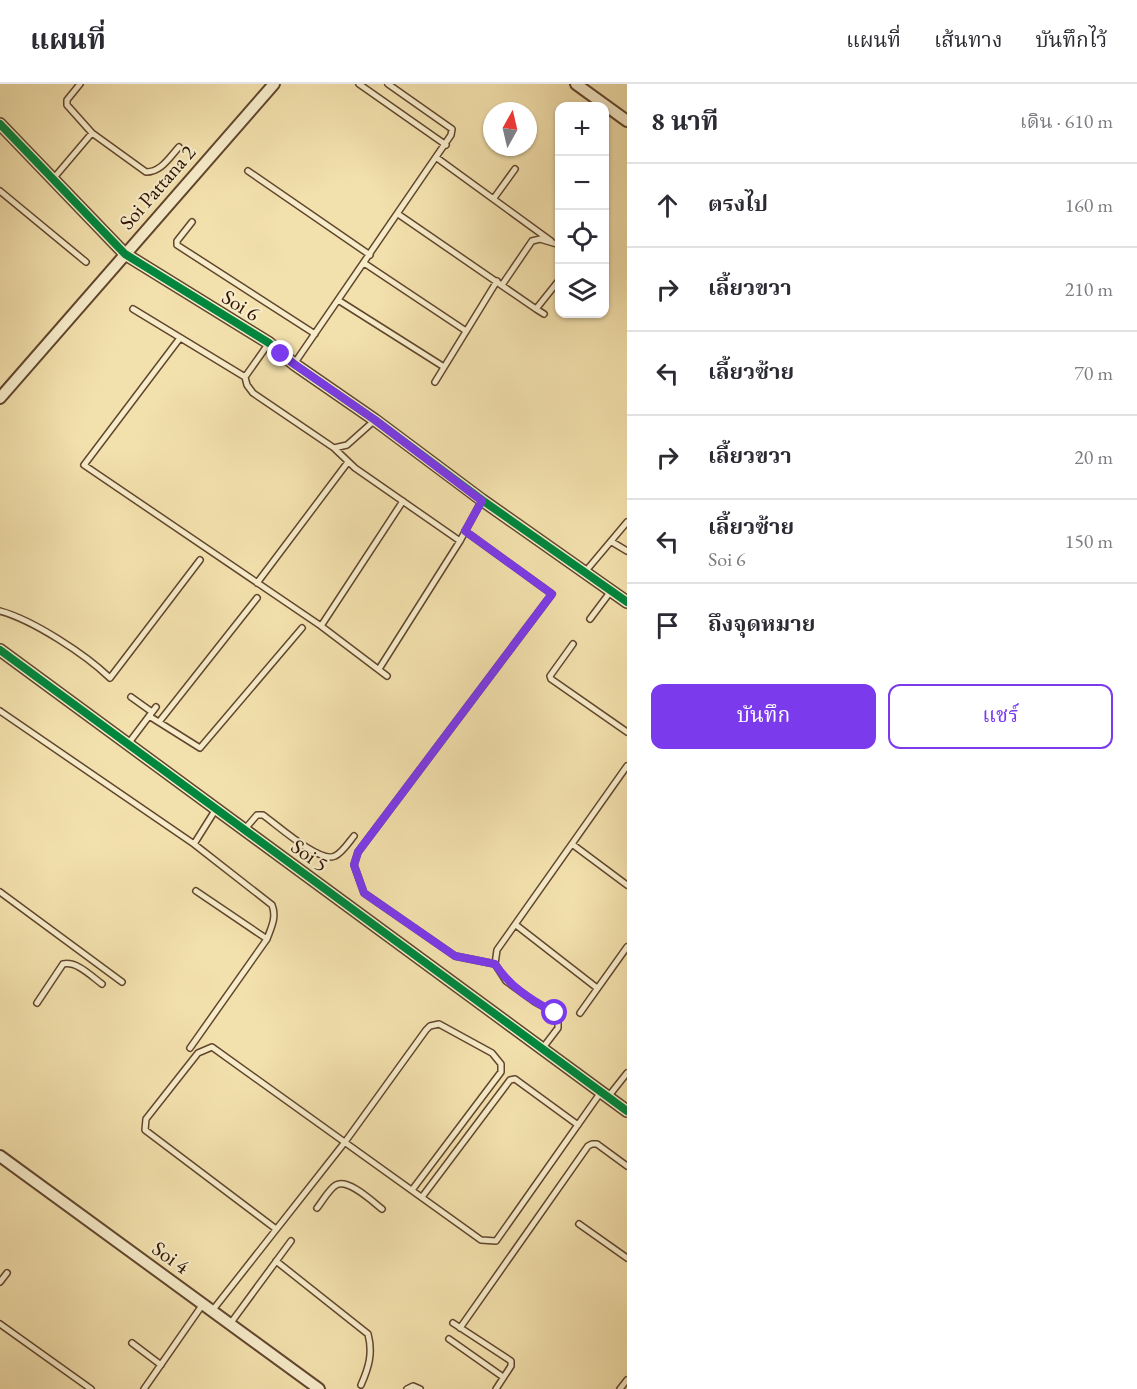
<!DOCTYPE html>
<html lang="th">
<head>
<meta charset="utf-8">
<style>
	body { margin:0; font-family:"EB Garamond","Noto Serif Thai",serif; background:#f7f7f7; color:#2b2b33 }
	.controls { position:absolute; right:18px; top:18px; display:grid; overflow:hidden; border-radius:12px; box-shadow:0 2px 4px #0004 }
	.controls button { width:54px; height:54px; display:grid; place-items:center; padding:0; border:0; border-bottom:2px solid #e1e1e2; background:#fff; color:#2b2b33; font:30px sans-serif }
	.compass { position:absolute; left:483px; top:18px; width:54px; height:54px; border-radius:50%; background:#fff; box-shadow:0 2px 4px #0004; rotate:8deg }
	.stop { position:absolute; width:18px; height:18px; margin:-14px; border:4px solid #7c3aed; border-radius:50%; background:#fff }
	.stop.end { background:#7c3aed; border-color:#fff; box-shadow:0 2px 6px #0008 }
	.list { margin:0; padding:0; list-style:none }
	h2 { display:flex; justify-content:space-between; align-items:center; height:78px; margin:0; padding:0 24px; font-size:26px }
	h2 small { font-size:20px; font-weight:400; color:#7c7c81 }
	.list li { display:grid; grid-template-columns:39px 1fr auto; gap:18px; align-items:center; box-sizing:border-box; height:84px; padding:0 24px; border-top:2px solid #e1e1e2 }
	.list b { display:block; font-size:22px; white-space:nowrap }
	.list p { margin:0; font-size:20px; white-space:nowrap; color:#7c7c81 }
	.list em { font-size:20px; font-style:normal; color:#7c7c81 }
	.actions { display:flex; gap:12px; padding:18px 24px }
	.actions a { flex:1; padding:14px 0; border:2px solid #7c3aed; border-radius:12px; text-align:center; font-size:21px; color:#7c3aed }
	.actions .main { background:#7c3aed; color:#fff }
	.icon { flex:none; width:33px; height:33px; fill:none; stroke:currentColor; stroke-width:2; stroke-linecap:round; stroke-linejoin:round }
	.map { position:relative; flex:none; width:627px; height:1305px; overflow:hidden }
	header { display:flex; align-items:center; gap:36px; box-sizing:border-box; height:84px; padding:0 30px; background:#fff; border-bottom:2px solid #e1e1e2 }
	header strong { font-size:28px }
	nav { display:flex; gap:33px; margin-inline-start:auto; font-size:21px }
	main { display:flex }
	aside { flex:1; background:#fff }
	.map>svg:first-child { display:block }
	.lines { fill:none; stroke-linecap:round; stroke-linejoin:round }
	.lane-casing { stroke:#61462e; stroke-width:8 }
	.street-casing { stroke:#61462e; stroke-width:14 }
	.lane { stroke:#f7ecca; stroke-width:5 }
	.street { stroke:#f7ecca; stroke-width:10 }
	.cycleway-casing { stroke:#f7ecca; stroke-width:11 }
	.cycleway { stroke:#00873e; stroke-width:8 }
	.route { stroke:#7c3aed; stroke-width:8 }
	.labels { text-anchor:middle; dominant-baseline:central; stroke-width:4.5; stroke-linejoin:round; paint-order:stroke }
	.street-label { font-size:21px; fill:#301303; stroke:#f7ecca }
</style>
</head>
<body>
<header>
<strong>แผนที่</strong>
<nav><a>แผนที่</a><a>เส้นทาง</a><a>บันทึกไว้</a></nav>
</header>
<main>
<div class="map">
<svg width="627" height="1305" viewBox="0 0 627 1305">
	<rect width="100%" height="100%" fill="#f3e1ad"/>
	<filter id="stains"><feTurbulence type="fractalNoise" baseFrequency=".00333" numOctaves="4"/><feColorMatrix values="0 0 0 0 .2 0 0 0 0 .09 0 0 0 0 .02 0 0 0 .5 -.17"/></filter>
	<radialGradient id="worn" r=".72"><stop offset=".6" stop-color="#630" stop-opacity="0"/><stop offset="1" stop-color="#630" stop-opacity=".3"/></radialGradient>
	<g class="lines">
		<g class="lane-casing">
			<path id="lane" d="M80 0 67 16V21L92 49
				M359 0 446 61
				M437 74 551 157
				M248 87 370 171
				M53 95 92 49 146 88C161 88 169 74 179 63
				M0 107 86 178
				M494 114 515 85
				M398 130 536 225
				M192 138 177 157V161L315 250
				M364 179 466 247
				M502 201 532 157 540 155 560 161
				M338 216 444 283
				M133 225 245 293 269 259
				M544 230 536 225 560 195
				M180 254 84 381 321 542 403 417
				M294 280 451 51 452 45 388 0
				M245 293 247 301 253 309 334 364 347 361 375 336
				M435 298 497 197
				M334 364 355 384 460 457
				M465 447 552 510 358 768 354 781 364 809 455 872 495 880
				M612 458 627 467
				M585 488 627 438
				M257 499 348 378
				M0 527C33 536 85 570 110 594L200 476
				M590 535 611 507
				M321 542 387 592
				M573 560 550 592 551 595 627 648
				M379 585 460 457 482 416
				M131 613 152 628
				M0 627 194 760 216 725
				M149 632 200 664 302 544
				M159 638 257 514
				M128 660 156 623
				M244 746 257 731H263C276 740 320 780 335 772 342 769 349 758 354 752
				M572 760 627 801
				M196 807 267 855
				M0 808 122 898
				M516 841 597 904
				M37 919 63 880C77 877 91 892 102 900
				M580 929 627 863
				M190 964 267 855C271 844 277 833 272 821L194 760
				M542 965 558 944V934L555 929 535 918 506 897 495 880 497 866 627 682
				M608 1013 627 989
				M422 1113 510 996 515 995 578 1041
				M317 1124C322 1118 329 1105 336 1101 348 1094 373 1118 382 1125
				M579 1140 627 1174
				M276 1145 145 1046 146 1035 198 969 212 963 481 1156 496 1157 601 1008
				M276 1177 368 1250C373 1269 369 1283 361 1301
				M0 1198 7 1189
				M212 1227 345 1058 426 946 430 942 439 940 492 969 501 980V988L412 1106
				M453 1239 511 1277V1282L496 1305
				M0 1240 91 1305
				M230 1240 291 1157
				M460 1244 588 1062 592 1060H597L627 1082
				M449 1255 503 1293
				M132 1259 161 1281
				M144 1305 203 1220
				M407 1305 413 1302 420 1305
				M620 1305 627 1296"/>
		</g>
		<g class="street-casing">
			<path id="street" d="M576 0 627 37
				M0 40 125 170 269 259 294 280 375 336 482 416 627 518
				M0 314 274 0
				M0 566 627 1027
				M0 1072 319 1305"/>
		</g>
		<use href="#lane" class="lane"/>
		<use href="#street" class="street"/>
		<g class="cycleway-casing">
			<path id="cycleway" d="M0 40 125 170 269 259 294 280 375 336 482 416 627 518
				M0 566 627 1027"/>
		</g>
		<use href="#cycleway" class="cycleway"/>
	</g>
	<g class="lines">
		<path class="route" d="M281 270 294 280 375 336 482 417 465 447 552 510 358 768 354 781 364 809 455 872 495 880C511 904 530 915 555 929"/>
	</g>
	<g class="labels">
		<g class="street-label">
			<text transform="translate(157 103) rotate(-49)">Soi Pattana 2</text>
			<text transform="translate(241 221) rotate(32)">Soi 6</text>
			<text transform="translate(310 771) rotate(36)">Soi 5</text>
			<text transform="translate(171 1173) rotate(36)">Soi 4</text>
		</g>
	</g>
	<rect width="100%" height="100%" filter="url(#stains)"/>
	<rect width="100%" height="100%" fill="url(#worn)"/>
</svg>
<div class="controls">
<button>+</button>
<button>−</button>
<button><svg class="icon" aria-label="locate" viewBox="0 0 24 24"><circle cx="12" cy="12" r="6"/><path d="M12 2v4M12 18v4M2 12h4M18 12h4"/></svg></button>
<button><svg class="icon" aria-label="layers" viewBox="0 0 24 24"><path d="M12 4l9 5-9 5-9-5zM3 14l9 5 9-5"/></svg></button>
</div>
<svg class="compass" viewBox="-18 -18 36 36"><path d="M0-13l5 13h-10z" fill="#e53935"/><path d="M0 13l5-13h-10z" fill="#7c7c81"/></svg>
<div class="stop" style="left:555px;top:929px"></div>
<div class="stop end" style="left:281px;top:270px"></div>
</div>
<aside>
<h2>8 นาที<small>เดิน · 610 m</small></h2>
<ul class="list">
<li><svg class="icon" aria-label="ahead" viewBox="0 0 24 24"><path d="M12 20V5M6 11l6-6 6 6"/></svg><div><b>ตรงไป</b></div><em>160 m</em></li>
<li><svg class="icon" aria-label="right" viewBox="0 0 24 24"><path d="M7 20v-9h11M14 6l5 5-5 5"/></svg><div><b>เลี้ยวขวา</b></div><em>210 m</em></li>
<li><svg class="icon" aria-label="left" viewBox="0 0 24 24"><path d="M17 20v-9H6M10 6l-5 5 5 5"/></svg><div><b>เลี้ยวซ้าย</b></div><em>70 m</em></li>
<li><svg class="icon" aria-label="right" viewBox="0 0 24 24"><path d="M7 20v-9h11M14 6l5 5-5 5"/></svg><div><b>เลี้ยวขวา</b></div><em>20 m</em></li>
<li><svg class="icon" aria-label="left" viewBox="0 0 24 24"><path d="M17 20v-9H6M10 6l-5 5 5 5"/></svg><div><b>เลี้ยวซ้าย</b><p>Soi 6</p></div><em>150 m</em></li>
<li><svg class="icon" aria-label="arrive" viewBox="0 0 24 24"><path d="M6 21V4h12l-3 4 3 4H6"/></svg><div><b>ถึงจุดหมาย</b></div></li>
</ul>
<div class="actions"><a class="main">บันทึก</a><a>แชร์</a></div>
</aside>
</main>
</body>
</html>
